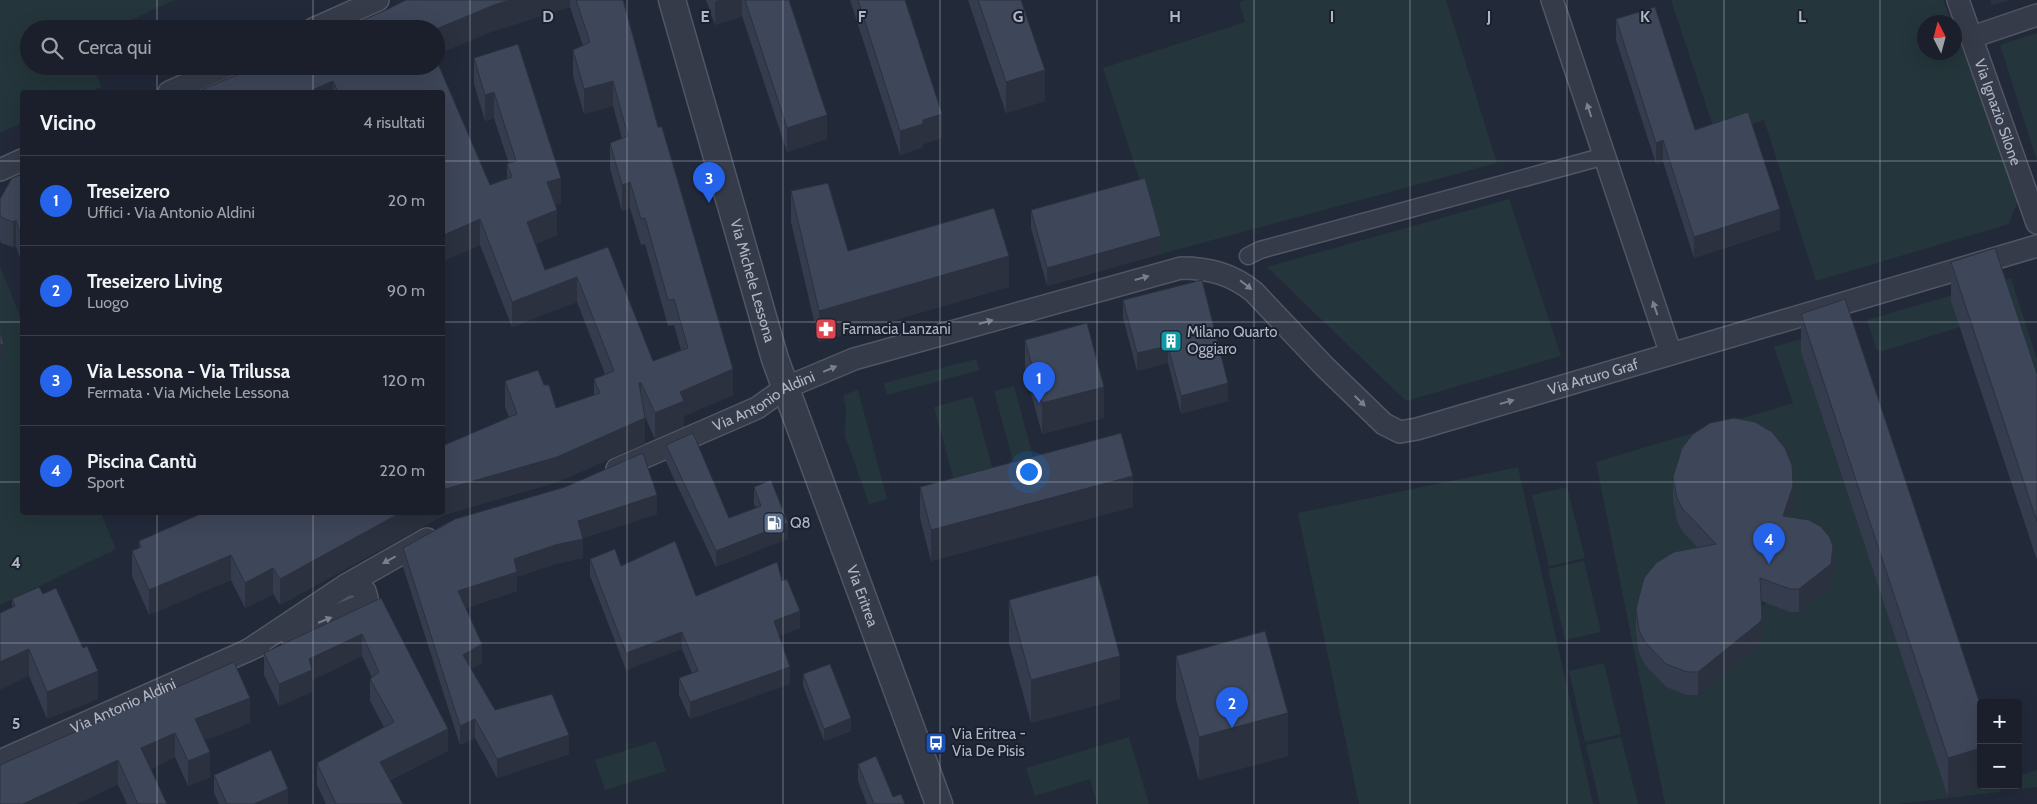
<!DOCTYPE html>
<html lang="it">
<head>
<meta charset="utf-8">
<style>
	body { margin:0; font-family:Cabin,sans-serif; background:#272c37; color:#f1f3f6 }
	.controls { position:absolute; right:15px; bottom:15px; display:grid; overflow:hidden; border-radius:5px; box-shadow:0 5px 20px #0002 }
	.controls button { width:45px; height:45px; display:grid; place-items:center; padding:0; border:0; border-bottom:1px solid #383d47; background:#1a1f2b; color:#f1f3f6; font:25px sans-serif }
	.compass { position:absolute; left:1917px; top:15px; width:45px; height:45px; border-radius:50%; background:#1a1f2b; box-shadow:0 5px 20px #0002; rotate:354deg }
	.you { position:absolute; left:1028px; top:471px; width:18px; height:18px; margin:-12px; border:4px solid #fff; border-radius:50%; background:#1a73e8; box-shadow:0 0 0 8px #1a73e833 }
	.badge { display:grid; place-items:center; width:32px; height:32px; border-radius:50%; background:#2563eb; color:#fff; font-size:16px; font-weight:700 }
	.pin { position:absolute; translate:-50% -41px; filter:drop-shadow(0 1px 2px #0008) }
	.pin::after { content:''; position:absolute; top:26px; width:18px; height:15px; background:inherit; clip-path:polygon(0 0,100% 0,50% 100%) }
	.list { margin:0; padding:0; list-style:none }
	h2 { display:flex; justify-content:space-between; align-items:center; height:65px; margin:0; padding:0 20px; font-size:21px }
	h2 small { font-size:16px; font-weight:400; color:#9fa2a9 }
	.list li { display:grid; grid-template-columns:32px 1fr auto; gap:15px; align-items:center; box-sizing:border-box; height:90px; padding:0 20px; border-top:1px solid #383d47 }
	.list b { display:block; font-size:19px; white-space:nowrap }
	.list p { margin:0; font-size:16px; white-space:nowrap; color:#9fa2a9 }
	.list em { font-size:16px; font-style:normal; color:#9fa2a9 }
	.icon { flex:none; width:28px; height:28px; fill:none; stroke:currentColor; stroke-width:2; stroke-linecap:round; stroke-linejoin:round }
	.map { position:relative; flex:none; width:2037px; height:804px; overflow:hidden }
	.search { position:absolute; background:#1a1f2b; box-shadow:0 5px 20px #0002; left:20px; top:20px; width:425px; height:55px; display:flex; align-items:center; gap:12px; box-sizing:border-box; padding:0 18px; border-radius:28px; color:#9fa2a9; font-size:19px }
	.panel { position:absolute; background:#1a1f2b; box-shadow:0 5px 20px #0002; left:20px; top:90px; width:425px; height:425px; border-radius:5px }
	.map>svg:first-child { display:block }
	.green { fill:#24363b; fill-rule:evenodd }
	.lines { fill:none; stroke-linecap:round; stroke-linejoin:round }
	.pedestrian-casing { stroke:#505664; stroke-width:19 }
	.minor-casing { stroke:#505664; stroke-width:24 }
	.tertiary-casing { stroke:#505664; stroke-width:29 }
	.pedestrian { stroke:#353b49; stroke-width:16 }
	.minor { stroke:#353b49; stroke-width:21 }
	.tertiary { stroke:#353b49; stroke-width:26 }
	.wall { fill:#353c4d }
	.shaded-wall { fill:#2b313e }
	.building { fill:#3e4659; stroke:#2b313e }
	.oneway { fill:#797f8d }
	.grid { fill:none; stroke:#b0b6c5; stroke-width:1; stroke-opacity:0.55 }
	.labels { text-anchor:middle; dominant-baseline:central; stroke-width:4; stroke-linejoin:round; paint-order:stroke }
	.street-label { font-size:15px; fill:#b0b6c5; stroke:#1b202e }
	.poi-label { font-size:15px; fill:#b0b6c5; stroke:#1b202e; text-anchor:start }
	.grid-label { font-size:16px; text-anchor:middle; font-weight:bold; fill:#b0b6c5; stroke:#1b202e; stroke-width:4; stroke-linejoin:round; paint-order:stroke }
</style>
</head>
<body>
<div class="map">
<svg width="2037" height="804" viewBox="0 0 2037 804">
	<rect width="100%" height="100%" fill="#222939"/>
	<path class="green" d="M0 0H174L113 29H29V66H92L102 87 89 92H22V123L0 133Z
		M1245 0H1446L1497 163 1161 254 1145 196 1103 68 1245 22 1239 2Z
		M1671 0H1943L1952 22H1924V52H1954L1955 30 2019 198 2009 224 1816 281 1764 120 1716 135Z
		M2037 33V161L2000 45Z
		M1509 199 1561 356 1406 401 1267 267Z
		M0 267 22 321V512L101 513 116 549 0 605Z
		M2011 278 2037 359V412L1960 327 1883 351 1877 350 1867 320Z
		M1842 327 1948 797 1984 785H1998L2000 792 1897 804H1665L1596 462 1793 403 1774 347ZM1702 552 1833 569 1831 586 1799 612 1771 601 1756 608 1760 645 1698 695H1687Z
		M976 359 980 370 887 395 884 383Z
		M1014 386 1034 460 1014 465 994 391Z
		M858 390 887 499 869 504 845 436 846 409 843 395Z
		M973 396 993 471 954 481 934 407Z
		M1518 467 1593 804H1359L1298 513Z
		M1567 487 1585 558 1549 566 1532 495Z
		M1584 561 1601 632 1565 640 1548 569Z
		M1604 663 1621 734 1585 742 1569 671Z
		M1129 737 1149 804H1097L1090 779 1035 796 1026 768Z
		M1621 737 1638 804H1600L1586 745Z
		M656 741 666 771 605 790 595 760Z
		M2037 770V787L2022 789 2021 775Z"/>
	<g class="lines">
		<g class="pedestrian-casing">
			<path id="pedestrian" d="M1248 256 1260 250 1605 156"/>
		</g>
		<g class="minor-casing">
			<g id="minor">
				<path d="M1552 0 1671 354"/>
				<path id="s1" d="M1958 0 2037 223"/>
				<path d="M313 29 378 0"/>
				<path d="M1972 37 2037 15"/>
				<path d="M169 92 228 66"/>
				<path d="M0 170 22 160"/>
				<path id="s2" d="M617 469 757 408 785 388 854 359 1181 268C1209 268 1232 274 1254 292L1325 367 1384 424 1400 432 1417 429 2037 246"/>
				<path d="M289 634 360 606 367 598 365 591 356 585H346"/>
				<path d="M247 651 346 585 427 539"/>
				<path id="s3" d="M0 761 260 645"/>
			</g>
		</g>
		<g class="tertiary-casing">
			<g id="tertiary">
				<path id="s4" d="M672 0 775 359 939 804"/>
			</g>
		</g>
		<use href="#pedestrian" class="pedestrian"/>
		<use href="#minor" class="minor"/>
		<use href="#tertiary" class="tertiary"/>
	</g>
	<path class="wall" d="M406 0H623L733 395 684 416V426L655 439 644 415 645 444 557 482 444 515 280 605 273 594 245 608 231 580 149 615 132 576V551L139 548V541L201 515 200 512H442L509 417 505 407V381L544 385 556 408 594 395V379L605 374 577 302 512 327 480 245 442 92H197L436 66 490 185 507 179V164H509L494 118 485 121 474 84V58L561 203 556 205 557 235 536 244 545 270 608 247 653 361 681 350 674 325 668 326 645 244 641 245 630 208 622 211 610 169V143L622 139 613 106 584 114 573 76V50L583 46 570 7 494 31 388 9Z
		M706 0H789L827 139 787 152 742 16 715 25Z
		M850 0H905L942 138 923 144V147L900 155Z
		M968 0H1021L1045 101 1006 113Z
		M1616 19 1695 130 1780 230 1694 258 1663 162 1656 164 1616 40Z
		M22 174V264L16 246 13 247 1 243 0 240V199Z
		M791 191 848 251 1009 287 819 342 791 222Z
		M1031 210 1161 254 1047 286 1031 228Z
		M1951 262 2037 374V560L1951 301Z
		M1123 300 1228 401 1181 414 1168 363 1137 371 1123 318Z
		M1801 314 1981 707 1948 797 1801 352Z
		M1025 340 1104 418 1042 434 1025 371Z
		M666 445 729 518 756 508 754 504V487L788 539 716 567 666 462Z
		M1673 477 1793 508 1790 517 1833 569 1831 587 1799 612H1790L1761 601 1762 641 1760 645 1698 695H1687L1666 687 1645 665 1639 653 1636 632V609L1697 547 1682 531 1677 521 1673 500Z
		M920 487 1133 507 931 561 920 518Z
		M657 514 583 538V558L555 564 517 577V591L466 608 482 663 471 669 495 710 569 754 497 778 475 738 460 745 403 567V548Z
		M590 559 621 566 696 596 782 581 800 628 779 636 790 684 690 719 679 695V678L692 673 682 649 626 670 590 576Z
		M381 598 448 751 390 780 403 804H326L317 785V763L384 727 370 701V679L372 678 362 656 312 680V692L279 706 264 675V653Z
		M12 599 98 699 47 719 29 676 12 608Z
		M1009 600 1120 699 1031 723 1009 643Z
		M1176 656 1288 756 1199 780 1176 700Z
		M234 662 250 723 205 740 210 777 188 786 175 757 151 769 167 804H127L118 785 0 804Z
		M803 674 851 731 824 741 803 686Z
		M858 764 893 797 905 804H867L858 781Z
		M214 775 288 804H219L214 793Z"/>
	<path class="shaded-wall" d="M510 0H570V7L494 31 436 55V29L494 5Z
		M719 0H742V16L715 25V2Z
		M1991 0H2009L1991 6Z
		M1045 70V101L1006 113V82Z
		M333 81V92H308Z
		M613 81V106L584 114V89Z
		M494 92V118L485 121V95Z
		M942 114V138L923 144V147L900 155V131L923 120Z
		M827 115V139L787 152V128Z
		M1663 140V162L1656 164V143Z
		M561 178V203L547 208V182Z
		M630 182V208L622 211V185Z
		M1780 209V230L1694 258V237Z
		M557 210V235L527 248V222Z
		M480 219V245L442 262V236Z
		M16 220V246L13 247V222Z
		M1161 236V254L1047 286V268Z
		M1009 256V287L819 342V311Z
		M577 277V302L512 327V302Z
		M4 344V356L0 358V345Z
		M1168 346V363L1137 371V353Z
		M733 369V395L684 416V426L655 439V413L680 392Z
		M639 383H641V408Z
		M1228 383V401L1181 414V396Z
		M1104 387V418L1042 434V403Z
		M645 418V444L557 482 444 515 280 605V579L402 512H442V490Z
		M1133 476V507L931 561V530Z
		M1793 486V508L1783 539V516Z
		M657 495V514L578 540V521Z
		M788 523V539L716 567V551Z
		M583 539V558L555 564 517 577V591L458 610V591L514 559 555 545Z
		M1833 546V569L1831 587 1799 612V589Z
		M231 555V580L149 615V590Z
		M273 568V594L245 608V583Z
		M800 611V628L774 638V621Z
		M1762 618V641L1760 645 1698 695V672Z
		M682 632V649L626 670V653Z
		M362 634V656L312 680V692L279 706V684L309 659Z
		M482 644V663L463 674V655Z
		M29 649V676L0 690V662Z
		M1120 656V699L1031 723V680Z
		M790 667V684L690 719V702Z
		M98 671V699L47 719V692Z
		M250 698V723L195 744V719Z
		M1288 713V756L1199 780V737Z
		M851 718V731L824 741V729Z
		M475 719V738L460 745V726Z
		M448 729V751L380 784V762Z
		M175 733V757L141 773V748Z
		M569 735V754L497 778V759Z
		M1981 748V785H1984L1948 797V758Z
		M210 752V777L188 786V761Z
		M118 760V785L77 804H23Z
		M288 789V804H254Z"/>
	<path class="building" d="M406 0H510L494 5 436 29H343L388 9Z
		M576 0H623L658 127H662L733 369 680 392 684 401 655 413 641 383H639L645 418 557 457 442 490V446L517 414 505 381 538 370 544 385H549L556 408 600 393 594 379 614 371 577 277 512 302 480 219 442 236V92H338L333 81 308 92H197L257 66H436V59L490 185 512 177 507 164 516 161 494 92 485 95 474 58 518 44 561 178 547 182 557 210 527 222 545 270 608 247 653 361 688 348 674 299 668 300 645 218 641 219 630 182 622 185 610 143 628 136 613 81 584 89 573 50 590 42Z
		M745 0H789L827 115 787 128Z
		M858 0H905L942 114 923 120V124L900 131Z
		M978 0H1021L1045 70 1006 82Z
		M1655 7 1695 130 1748 112 1780 209 1694 237 1663 140 1656 143 1616 19Z
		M22 174V239L16 220 13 222 1 217 0 214V199L12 178Z
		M1145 178 1161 236 1047 268 1031 210Z
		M828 183 848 251 994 208 1009 256 819 311 791 191Z
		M1995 248 2037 374V522L1951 262Z
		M1202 280 1228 383 1181 396 1168 346 1137 353 1123 300Z
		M1845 299 1981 707V748L1948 758 1801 314Z
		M1087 323 1104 387 1042 403 1025 340Z
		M0 332 4 344 0 345Z
		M1734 418 1755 422 1772 432 1785 448 1792 465 1793 486 1783 516 1809 520 1820 526 1829 536 1833 546 1831 564 1799 589H1790L1760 578 1762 618 1760 622 1698 672H1687L1666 664 1645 642 1639 630 1636 609 1644 578 1656 563 1674 552 1716 544 1682 508 1677 498 1673 477 1682 448 1693 434 1710 423Z
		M693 433 729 518 761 506 754 487 771 480 788 523 716 551 666 445Z
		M1121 433 1133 476 931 530 920 487Z
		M643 453 657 495 578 521 583 539 555 545 514 559 517 572 458 591 482 644 463 655 495 710 552 694 569 735 497 759 475 719 460 726 403 548 455 519 565 487Z
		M205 512H402L280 579 273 568 245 583 231 555 149 590 132 551 141 547 139 541Z
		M675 541 696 596 777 562 782 581 787 579 800 611 774 621 790 667 690 702 679 678 698 671 682 632 626 653 590 559 615 549 621 566Z
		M1098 575 1120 656 1031 680 1009 600Z
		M39 587 43 594 56 588 83 648 87 646 98 671 47 692 29 649 0 662V613L15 606 12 599Z
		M381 598 448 729 380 762 403 804H336L317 763 394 722 370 679 379 672 362 634 309 659 312 670 279 684 264 653Z
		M1265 631 1288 713 1199 737 1176 656Z
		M234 662 250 698 195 719 210 752 188 761 175 733 141 748 167 804H138L118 760 23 804H0V765Z
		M830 664 851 718 824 729 803 674Z
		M271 750 288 789 254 804H227L214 775Z
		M876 756 893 797 901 794 905 804H874L858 764Z"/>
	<defs><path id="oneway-solid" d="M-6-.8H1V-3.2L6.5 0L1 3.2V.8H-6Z" transform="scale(1.25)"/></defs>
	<g class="oneway">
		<use href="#oneway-solid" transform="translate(1589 110) rotate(-108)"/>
		<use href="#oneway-solid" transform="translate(1142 278) rotate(-16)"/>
		<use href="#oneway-solid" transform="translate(1246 285) rotate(38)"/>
		<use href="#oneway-solid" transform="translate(1655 308) rotate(-109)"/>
		<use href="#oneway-solid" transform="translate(986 322) rotate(-16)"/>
		<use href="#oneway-solid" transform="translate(830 369) rotate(-23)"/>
		<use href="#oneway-solid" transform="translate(1360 401) rotate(44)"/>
		<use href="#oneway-solid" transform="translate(1507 402) rotate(-16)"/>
		<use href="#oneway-solid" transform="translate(389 560) rotate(151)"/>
		<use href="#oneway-solid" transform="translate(325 620) rotate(-22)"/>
	</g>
	<path class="grid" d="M157 0V29M313 0V29M470 0V804M627 0V804M783 0V804M940 0V804M1097 0V804M1254 0V804M1410 0V804M1567 0V804M1724 0V804M1880 0V804M157 66V92M313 66V92M0 161H22M442 161H2037M0 322H22M442 322H2037M0 482H22M442 482H2037M157 512V804M313 512V804M0 643H2037"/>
	<defs>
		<g id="pharmacy-square" transform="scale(1.125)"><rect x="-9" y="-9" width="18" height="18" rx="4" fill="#e0444e" stroke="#1b202e"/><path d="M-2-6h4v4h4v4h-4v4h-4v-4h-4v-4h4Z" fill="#fff"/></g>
		<g id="building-square" transform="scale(1.125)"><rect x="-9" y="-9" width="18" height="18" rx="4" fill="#0f9aa8" stroke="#1b202e"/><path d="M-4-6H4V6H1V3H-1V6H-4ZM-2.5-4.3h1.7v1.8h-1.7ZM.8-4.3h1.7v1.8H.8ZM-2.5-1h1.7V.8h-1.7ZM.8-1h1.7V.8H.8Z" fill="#fff"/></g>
		<g id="fuel-square" transform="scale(1.125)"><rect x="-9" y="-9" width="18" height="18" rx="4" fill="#5c6f8a" stroke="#1b202e"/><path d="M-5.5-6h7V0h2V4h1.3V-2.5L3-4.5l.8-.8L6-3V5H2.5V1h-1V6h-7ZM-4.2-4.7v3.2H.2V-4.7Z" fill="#fff"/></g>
		<g id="bus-square" transform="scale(1.125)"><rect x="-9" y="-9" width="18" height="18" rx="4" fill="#1a4fb4" stroke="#1b202e"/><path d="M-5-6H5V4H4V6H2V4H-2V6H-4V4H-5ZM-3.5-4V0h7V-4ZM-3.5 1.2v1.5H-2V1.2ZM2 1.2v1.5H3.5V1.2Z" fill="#fff"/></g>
	</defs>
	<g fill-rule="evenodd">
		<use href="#pharmacy-square" x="826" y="329"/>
		<use href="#building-square" x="1171" y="341"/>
		<use href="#fuel-square" x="774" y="523"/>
		<use href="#bus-square" x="936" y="743"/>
	</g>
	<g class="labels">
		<g class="street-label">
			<text stroke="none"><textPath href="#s1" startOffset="119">Via Ignazio Silone</textPath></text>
			<text stroke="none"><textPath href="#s4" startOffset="292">Via Michele Lessona</textPath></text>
			<text stroke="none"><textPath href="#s2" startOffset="1084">Via Arturo Graf</textPath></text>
			<text stroke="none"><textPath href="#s2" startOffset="162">Via Antonio Aldini</textPath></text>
			<text stroke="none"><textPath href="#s4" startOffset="626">Via Eritrea</textPath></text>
			<text stroke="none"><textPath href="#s3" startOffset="135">Via Antonio Aldini</textPath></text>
		</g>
		<g class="poi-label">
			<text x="842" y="329">Farmacia Lanzani</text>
			<text x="1187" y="332">Milano Quarto<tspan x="1187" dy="17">Oggiaro</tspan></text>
			<text x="790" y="523">Q8</text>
			<text x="952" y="734">Via Eritrea -<tspan x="952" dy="17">Via De Pisis</tspan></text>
		</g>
	</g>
	<g class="grid-label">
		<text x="548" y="22">D</text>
		<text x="705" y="22">E</text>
		<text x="862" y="22">F</text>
		<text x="1018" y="22">G</text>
		<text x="1175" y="22">H</text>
		<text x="1332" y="22">I</text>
		<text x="1489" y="22">J</text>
		<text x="1645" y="22">K</text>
		<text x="1802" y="22">L</text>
		<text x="16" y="568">4</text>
		<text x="16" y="729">5</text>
	</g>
</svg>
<div class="controls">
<button>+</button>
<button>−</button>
</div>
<svg class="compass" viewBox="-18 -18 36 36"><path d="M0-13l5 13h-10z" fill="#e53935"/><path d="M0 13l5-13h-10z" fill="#9fa2a9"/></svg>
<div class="you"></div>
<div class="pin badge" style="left:1039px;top:403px">1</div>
<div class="pin badge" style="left:1232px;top:728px">2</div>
<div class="pin badge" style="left:709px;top:203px">3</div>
<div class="pin badge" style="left:1769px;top:564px">4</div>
<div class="search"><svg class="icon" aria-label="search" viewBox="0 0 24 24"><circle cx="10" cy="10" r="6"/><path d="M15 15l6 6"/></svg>Cerca qui</div>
<section class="panel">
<h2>Vicino<small>4 risultati</small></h2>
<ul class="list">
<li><span class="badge">1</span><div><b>Treseizero</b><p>Uffici · Via Antonio Aldini</p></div><em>20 m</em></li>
<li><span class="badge">2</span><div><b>Treseizero Living</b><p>Luogo</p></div><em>90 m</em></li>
<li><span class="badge">3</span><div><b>Via Lessona - Via Trilussa</b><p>Fermata · Via Michele Lessona</p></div><em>120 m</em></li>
<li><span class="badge">4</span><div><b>Piscina Cantù</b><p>Sport</p></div><em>220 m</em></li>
</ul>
</section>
</div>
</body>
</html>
